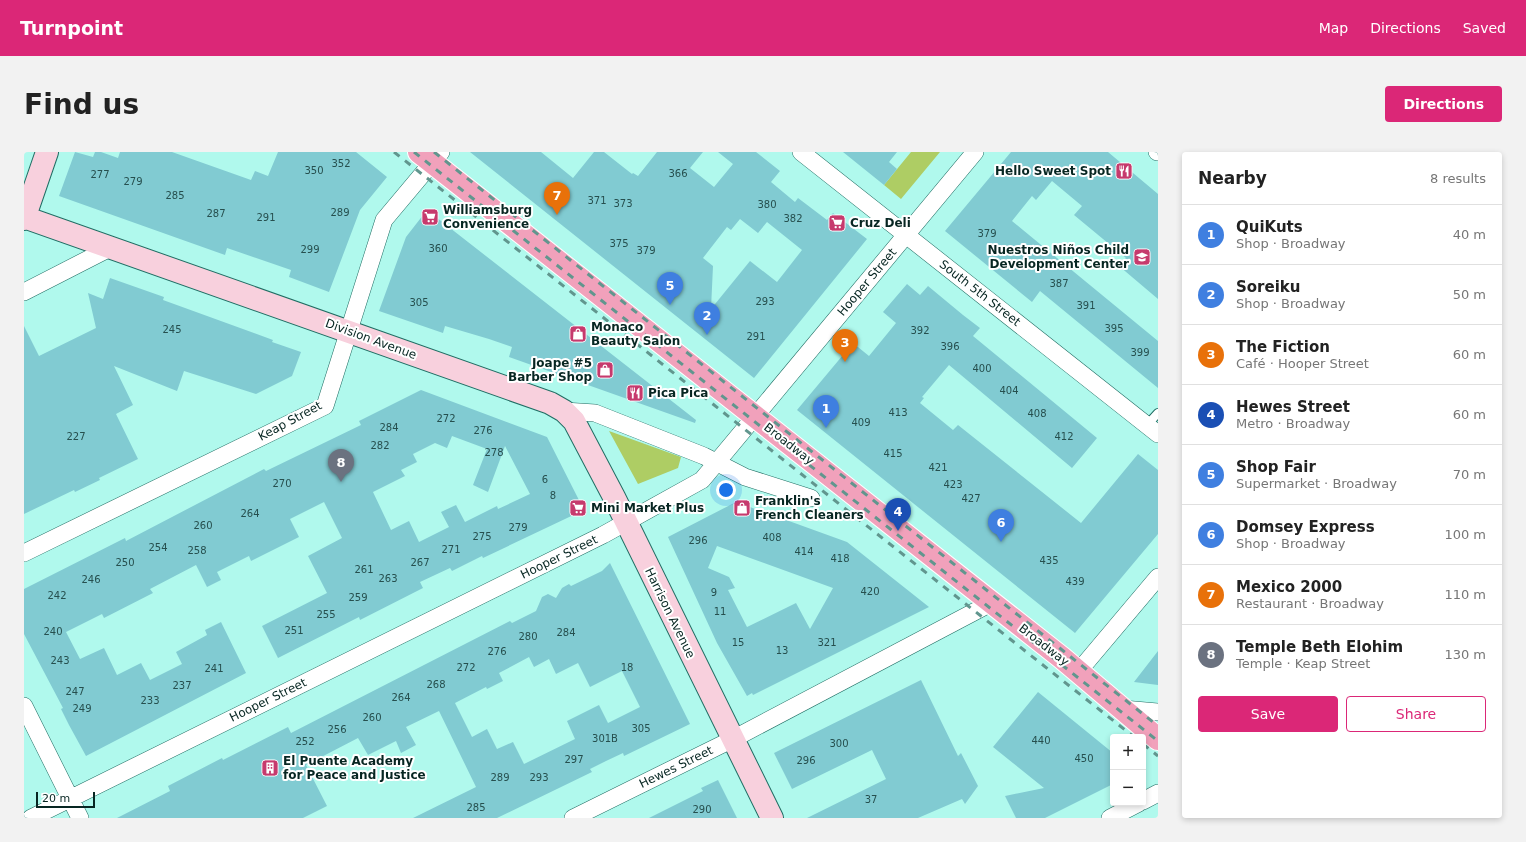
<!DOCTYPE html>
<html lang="en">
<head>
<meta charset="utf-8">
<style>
	body { margin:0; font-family:"DejaVu Sans",sans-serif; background:#f2f2f2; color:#222 }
	.controls { position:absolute; right:12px; bottom:12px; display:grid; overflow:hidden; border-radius:4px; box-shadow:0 2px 6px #0003 }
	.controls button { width:36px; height:36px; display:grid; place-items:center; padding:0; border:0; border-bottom:1px solid #e0e0e0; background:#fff; color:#222; font:20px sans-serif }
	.scale { position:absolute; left:12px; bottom:10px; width:59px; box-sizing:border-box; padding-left:4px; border:2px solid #072622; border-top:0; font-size:11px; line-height:14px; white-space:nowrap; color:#072622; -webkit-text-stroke:3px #fff; paint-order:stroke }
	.you { position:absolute; left:702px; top:338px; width:14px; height:14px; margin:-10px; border:3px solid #fff; border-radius:50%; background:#1a73e8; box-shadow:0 0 0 6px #1a73e833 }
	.badge { display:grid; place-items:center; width:26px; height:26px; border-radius:50%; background:#db2777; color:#fff; font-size:13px; font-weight:700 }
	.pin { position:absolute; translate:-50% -33px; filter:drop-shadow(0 1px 2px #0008) }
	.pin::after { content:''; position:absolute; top:21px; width:14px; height:12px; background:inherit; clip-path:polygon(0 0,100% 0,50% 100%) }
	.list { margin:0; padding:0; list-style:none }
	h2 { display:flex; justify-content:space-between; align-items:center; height:52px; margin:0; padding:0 16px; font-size:17px }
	h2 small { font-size:13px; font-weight:400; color:#767676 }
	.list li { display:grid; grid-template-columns:26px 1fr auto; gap:12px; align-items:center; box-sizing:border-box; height:60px; padding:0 16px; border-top:1px solid #e0e0e0 }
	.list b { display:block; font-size:15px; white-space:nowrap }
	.list p { margin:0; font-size:13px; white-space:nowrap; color:#767676 }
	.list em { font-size:13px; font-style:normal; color:#767676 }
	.actions { display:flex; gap:8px; padding:12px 16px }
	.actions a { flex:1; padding:9px 0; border:1px solid #db2777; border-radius:4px; text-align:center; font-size:14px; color:#db2777 }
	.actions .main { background:#db2777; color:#fff }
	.map { position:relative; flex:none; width:1134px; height:666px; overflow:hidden; border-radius:4px }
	header { display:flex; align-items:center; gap:24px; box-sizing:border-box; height:56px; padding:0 20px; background:#db2777; color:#fff }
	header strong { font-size:19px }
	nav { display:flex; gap:22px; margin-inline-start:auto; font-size:14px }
	.intro { display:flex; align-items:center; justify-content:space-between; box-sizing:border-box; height:96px; padding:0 24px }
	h1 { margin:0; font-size:28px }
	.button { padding:10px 18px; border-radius:4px; background:#db2777; color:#fff; font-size:14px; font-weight:700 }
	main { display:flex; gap:24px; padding:0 24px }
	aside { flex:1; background:#fff; border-radius:4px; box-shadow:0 2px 6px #0003 }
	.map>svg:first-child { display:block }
	.green { fill:#aecd64 }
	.building { fill:#81cbd2; fill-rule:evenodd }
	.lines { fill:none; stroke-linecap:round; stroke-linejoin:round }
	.lane-casing { stroke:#206d63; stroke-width:10 }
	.street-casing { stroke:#206d63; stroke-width:18 }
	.secondary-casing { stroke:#206d63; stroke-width:24 }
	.primary-casing { stroke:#fff; stroke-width:24 }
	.lane { stroke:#fff; stroke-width:8 }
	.street { stroke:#fff; stroke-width:17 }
	.secondary { stroke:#f8d0dd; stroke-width:22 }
	.primary { stroke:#f1a1bb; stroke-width:22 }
	.rail { stroke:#61968e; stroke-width:3; stroke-dasharray:7 7; stroke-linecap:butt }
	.labels { text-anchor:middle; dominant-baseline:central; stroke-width:4; stroke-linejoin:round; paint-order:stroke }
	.number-label { font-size:10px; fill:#264f4e }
	.poi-label { font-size:12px; font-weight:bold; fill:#072622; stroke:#fff; text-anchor:start }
	.street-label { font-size:12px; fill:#072622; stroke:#fff }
</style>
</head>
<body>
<header>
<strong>Turnpoint</strong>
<nav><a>Map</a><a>Directions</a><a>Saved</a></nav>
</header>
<div class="intro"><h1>Find us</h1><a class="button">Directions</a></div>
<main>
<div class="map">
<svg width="1134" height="666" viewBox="0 0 1134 666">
	<rect width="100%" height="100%" fill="#b0f9ed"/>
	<path class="green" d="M887 0H916L877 47 860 33Z
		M585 279 657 305 654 316 614 332Z"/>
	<path class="building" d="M51 0 69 5 71 0H77L94 6 96 0H148L227 28 231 19 244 24 254 0H332L363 25 336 58 305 140 265 125 267 118 203 96 201 103 35 44Z
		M446 0H517L549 26 570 0H580L608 22 609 21 614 24 633 0H679L666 16 690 35 709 12 694 0H732L756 19 747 30 771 50 774 46 803 68 809 61 843 87 730 226ZM716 67 734 81 743 70 778 98 753 130 726 109 687 157 689 114 679 106 703 75 707 78Z
		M819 0H873L865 10 873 17 860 33Z
		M987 0H1084L1134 42V147L1095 114 1102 106 1050 63 1058 54 1028 29 1012 48 1008 44 988 69 1134 189V236L1016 139 1008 150 921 79Z
		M403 58 672 268 671 271 485 205 488 195 465 187 421 174 419 181 355 159 382 85Z
		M86 126 140 145 139 148 249 188 248 190 277 200 268 224 232 242 160 219 153 239 90 214 109 253 92 262 114 307 75 326 76 328 51 340 50 338 0 362V174L15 204 72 176 64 141 79 147Z
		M883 132 896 143 904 134 939 163 956 176 949 184 1073 286 1048 316 925 213 898 245 900 246 896 251 929 278 934 273 1057 371 1114 302 1134 318V382L1051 481 773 258 829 191 845 204 872 171 859 160Z
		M397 238 523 285 560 358 459 406 458 404 428 419 426 416 396 430 399 436 336 468 335 465 254 506 238 474 303 441 284 404 318 386 300 350 266 367 275 385 227 409 225 404 193 420 197 428 183 435 172 413 126 437 129 441 80 466 78 462 42 480 56 507 80 496 93 523 117 511 126 528 158 512 152 500 183 483 181 478 197 470 222 521 62 604 45 573 37 557 39 556 0 482V437L101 386 102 389 240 317 242 319 337 273 335 269ZM428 284 463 297 449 333 464 340 481 294 506 342 474 357 473 354 441 370 432 353 417 360 425 375 395 390 385 369 367 378 349 340 381 324 377 318 393 310 389 302 411 291 423 296Z
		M712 350 823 390 905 455 729 543 728 541 723 544 693 491 644 385ZM693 394 809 436 786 477 772 451 723 475 704 438 711 436 705 425 684 416Z
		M586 411 666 572 600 604 599 601 582 609 566 617 568 620 473 666H389L452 635 415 559 382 575 392 593 377 601 372 589 344 603 334 586 282 613 303 654 279 666H93L146 639 144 634 198 606 199 608 264 575 267 581 486 469 488 471 512 459 518 445 524 442 532 446 538 436 545 432 547 434 578 419ZM505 505 510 515 525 507 532 522 554 511 566 535 598 519 616 555 584 571 575 553 543 569 551 587 500 612 489 590 473 597 463 577 448 585 431 551 462 535 463 537 479 529 475 521Z
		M1134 499V533L1110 530Z
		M897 528 934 604 937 601 954 634 941 652 938 647 894 666H783L862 627 848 598 768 637 750 601Z
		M1014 540 1089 601V632L1021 666H992L981 644 1020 636 969 595Z
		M694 628 713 666H625L679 639 677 636Z"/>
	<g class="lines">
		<g class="lane-casing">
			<path id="lane" d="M1123 273 1134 261"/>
		</g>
		<g class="street-casing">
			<path id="street" d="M777 0 1134 282
				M1133 0H1134
				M0 140 86 96
				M540 259 571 261 680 304 721 325 787 346
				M0 401 301 254 360 68 417 0
				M1054 520 1134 425
				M0 554 56 666
				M1099 557 1134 560
				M1119 649 1134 641
				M7 666 579 383 678 328 951 0
				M549 666 709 587 967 451
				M1086 666 1115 651"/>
		</g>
		<g class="secondary-casing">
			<path id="secondary" d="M0 65 526 251 540 259 550 269 590 345 748 666
				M0 67 23 0"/>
		</g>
		<g class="primary-casing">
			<path id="primary" d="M395 0 1038 506 1134 587"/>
		</g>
		<use href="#lane" class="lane"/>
		<use href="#street" class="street"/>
		<use href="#secondary" class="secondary"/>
		<use href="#primary" class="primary"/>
		<path class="rail" d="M370 0 1110 585
			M390 0 1134 589
			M410 0 1134 574
			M1119 592 1134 604"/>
	</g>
	<defs>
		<g id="restaurant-square" transform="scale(0.9)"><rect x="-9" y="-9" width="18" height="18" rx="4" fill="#c63a6d" stroke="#fff"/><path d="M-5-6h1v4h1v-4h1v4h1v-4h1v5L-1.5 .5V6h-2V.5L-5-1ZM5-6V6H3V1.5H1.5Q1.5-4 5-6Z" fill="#fff"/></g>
		<g id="supermarket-square" transform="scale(0.9)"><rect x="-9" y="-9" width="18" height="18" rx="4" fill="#c63a6d" stroke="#fff"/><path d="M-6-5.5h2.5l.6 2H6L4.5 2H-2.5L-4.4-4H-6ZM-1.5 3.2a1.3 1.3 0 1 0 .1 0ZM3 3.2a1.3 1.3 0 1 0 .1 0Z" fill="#fff"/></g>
		<g id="school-square" transform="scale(0.9)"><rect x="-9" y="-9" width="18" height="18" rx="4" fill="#c63a6d" stroke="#fff"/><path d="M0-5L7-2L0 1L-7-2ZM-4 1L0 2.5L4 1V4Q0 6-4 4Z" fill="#fff"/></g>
		<g id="shop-square" transform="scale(0.9)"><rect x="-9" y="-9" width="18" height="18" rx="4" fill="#c63a6d" stroke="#fff"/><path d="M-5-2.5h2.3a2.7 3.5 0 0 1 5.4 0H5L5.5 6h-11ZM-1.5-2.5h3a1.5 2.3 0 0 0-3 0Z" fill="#fff"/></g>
		<g id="building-square" transform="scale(0.9)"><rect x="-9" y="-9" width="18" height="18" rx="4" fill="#c63a6d" stroke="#fff"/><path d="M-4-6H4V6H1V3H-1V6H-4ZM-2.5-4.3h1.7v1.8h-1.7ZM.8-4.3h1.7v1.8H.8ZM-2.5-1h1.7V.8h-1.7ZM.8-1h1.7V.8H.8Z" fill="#fff"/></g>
	</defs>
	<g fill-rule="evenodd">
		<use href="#restaurant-square" x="1100" y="19"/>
		<use href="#supermarket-square" x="406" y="65"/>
		<use href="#supermarket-square" x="813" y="71"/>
		<use href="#school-square" x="1118" y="105"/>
		<use href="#shop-square" x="554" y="182"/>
		<use href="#shop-square" x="581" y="218"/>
		<use href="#restaurant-square" x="611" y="241"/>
		<use href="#supermarket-square" x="554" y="356"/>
		<use href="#shop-square" x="718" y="356"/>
		<use href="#building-square" x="246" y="616"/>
	</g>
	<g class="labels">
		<g class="number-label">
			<text x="317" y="11">352</text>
			<text x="290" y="18">350</text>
			<text x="654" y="21">366</text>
			<text x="76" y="22">277</text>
			<text x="109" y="29">279</text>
			<text x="151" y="43">285</text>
			<text x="573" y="48">371</text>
			<text x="599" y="51">373</text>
			<text x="743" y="52">380</text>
			<text x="316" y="60">289</text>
			<text x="192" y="61">287</text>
			<text x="242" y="65">291</text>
			<text x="769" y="66">382</text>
			<text x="963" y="81">379</text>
			<text x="595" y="91">375</text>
			<text x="414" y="96">360</text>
			<text x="286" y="97">299</text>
			<text x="622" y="98">379</text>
			<text x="1035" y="131">387</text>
			<text x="741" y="149">293</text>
			<text x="395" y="150">305</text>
			<text x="1062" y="153">391</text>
			<text x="1090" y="176">395</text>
			<text x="148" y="177">245</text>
			<text x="896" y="178">392</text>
			<text x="732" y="184">291</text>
			<text x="926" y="194">396</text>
			<text x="1116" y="200">399</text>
			<text x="958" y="216">400</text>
			<text x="985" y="238">404</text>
			<text x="874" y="260">413</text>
			<text x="1013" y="261">408</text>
			<text x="422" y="266">272</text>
			<text x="837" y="270">409</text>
			<text x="365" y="275">284</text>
			<text x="459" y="278">276</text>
			<text x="52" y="284">227</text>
			<text x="1040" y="284">412</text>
			<text x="356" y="293">282</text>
			<text x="470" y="300">278</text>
			<text x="869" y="301">415</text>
			<text x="914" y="315">421</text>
			<text x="521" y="327">6</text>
			<text x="258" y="331">270</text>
			<text x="929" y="332">423</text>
			<text x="529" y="343">8</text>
			<text x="947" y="346">427</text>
			<text x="226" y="361">264</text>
			<text x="179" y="373">260</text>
			<text x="494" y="375">279</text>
			<text x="458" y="384">275</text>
			<text x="748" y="385">408</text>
			<text x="674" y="388">296</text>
			<text x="134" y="395">254</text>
			<text x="427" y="397">271</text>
			<text x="173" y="398">258</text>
			<text x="780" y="399">414</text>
			<text x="816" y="406">418</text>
			<text x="1025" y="408">435</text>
			<text x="101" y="410">250</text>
			<text x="396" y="410">267</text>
			<text x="340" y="417">261</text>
			<text x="364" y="426">263</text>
			<text x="67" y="427">246</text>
			<text x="1051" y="429">439</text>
			<text x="846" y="439">420</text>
			<text x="690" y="440">9</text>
			<text x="33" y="443">242</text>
			<text x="334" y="445">259</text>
			<text x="696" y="459">11</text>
			<text x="302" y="462">255</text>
			<text x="270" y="478">251</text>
			<text x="29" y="479">240</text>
			<text x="542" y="480">284</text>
			<text x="504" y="484">280</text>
			<text x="714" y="490">15</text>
			<text x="803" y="490">321</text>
			<text x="758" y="498">13</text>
			<text x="473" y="499">276</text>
			<text x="36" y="508">243</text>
			<text x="442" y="515">272</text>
			<text x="603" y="515">18</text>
			<text x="190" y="516">241</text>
			<text x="412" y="532">268</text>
			<text x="158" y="533">237</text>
			<text x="51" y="539">247</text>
			<text x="377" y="545">264</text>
			<text x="126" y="548">233</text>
			<text x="58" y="556">249</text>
			<text x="348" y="565">260</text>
			<text x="617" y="576">305</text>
			<text x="313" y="577">256</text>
			<text x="581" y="586">301B</text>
			<text x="1017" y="588">440</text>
			<text x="281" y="589">252</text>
			<text x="815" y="591">300</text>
			<text x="1060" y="606">450</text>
			<text x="550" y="607">297</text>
			<text x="782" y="608">296</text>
			<text x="476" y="625">289</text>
			<text x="515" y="625">293</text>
			<text x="847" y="647">37</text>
			<text x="452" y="655">285</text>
			<text x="678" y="657">290</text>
		</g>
		<g class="poi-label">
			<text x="1087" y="19" text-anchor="end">Hello Sweet Spot</text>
			<text x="419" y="58">Williamsburg<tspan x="419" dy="14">Convenience</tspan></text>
			<text x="826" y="71">Cruz Deli</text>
			<text x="1105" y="98" text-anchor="end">Nuestros Niños Child<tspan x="1105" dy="14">Development Center</tspan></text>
			<text x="567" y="175">Monaco<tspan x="567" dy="14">Beauty Salon</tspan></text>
			<text x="568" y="211" text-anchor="end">Joape #5<tspan x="568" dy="14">Barber Shop</tspan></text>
			<text x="624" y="241">Pica Pica</text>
			<text x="731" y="349">Franklin's<tspan x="731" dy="14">French Cleaners</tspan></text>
			<text x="567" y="356">Mini Market Plus</text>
			<text x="259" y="609">El Puente Academy<tspan x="259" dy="14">for Peace and Justice</tspan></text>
		</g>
		<g class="street-label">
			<text transform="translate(843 130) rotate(-50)">Hooper Street</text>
			<text transform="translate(956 141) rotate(38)">South 5th Street</text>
			<text transform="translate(347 187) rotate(20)">Division Avenue</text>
			<text transform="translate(266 269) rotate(-28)">Keap Street</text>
			<text transform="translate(765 292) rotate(38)">Broadway</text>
			<text transform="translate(535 405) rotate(-26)">Hooper Street</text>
			<text transform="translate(646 461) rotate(64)">Harrison Avenue</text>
			<text transform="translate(1020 493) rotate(38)">Broadway</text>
			<text transform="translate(244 548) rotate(-26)">Hooper Street</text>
			<text transform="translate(652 615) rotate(-26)">Hewes Street</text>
		</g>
	</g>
</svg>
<div class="controls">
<button>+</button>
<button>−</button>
</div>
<div class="scale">20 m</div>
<div class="you"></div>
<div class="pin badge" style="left:802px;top:276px;background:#3f7fe0">1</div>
<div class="pin badge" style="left:683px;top:183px;background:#3f7fe0">2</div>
<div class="pin badge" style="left:821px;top:210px;background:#e8710a">3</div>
<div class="pin badge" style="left:874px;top:379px;background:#1a4fb4">4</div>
<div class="pin badge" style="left:646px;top:153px;background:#3f7fe0">5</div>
<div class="pin badge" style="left:977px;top:390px;background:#3f7fe0">6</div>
<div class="pin badge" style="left:533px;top:63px;background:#e8710a">7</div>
<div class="pin badge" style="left:317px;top:330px;background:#6b7280">8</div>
</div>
<aside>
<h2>Nearby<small>8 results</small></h2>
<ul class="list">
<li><span class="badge" style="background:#3f7fe0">1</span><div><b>QuiKuts</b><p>Shop · Broadway</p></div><em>40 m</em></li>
<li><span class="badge" style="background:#3f7fe0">2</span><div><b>Soreiku</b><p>Shop · Broadway</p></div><em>50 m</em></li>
<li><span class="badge" style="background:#e8710a">3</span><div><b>The Fiction</b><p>Café · Hooper Street</p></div><em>60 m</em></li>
<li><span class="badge" style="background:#1a4fb4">4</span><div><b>Hewes Street</b><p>Metro · Broadway</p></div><em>60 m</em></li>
<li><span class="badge" style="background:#3f7fe0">5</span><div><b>Shop Fair</b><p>Supermarket · Broadway</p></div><em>70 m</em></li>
<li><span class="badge" style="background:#3f7fe0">6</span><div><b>Domsey Express</b><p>Shop · Broadway</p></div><em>100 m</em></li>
<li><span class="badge" style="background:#e8710a">7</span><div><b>Mexico 2000</b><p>Restaurant · Broadway</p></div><em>110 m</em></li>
<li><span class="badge" style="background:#6b7280">8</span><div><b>Temple Beth Elohim</b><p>Temple · Keap Street</p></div><em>130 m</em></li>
</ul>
<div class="actions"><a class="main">Save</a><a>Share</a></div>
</aside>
</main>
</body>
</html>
